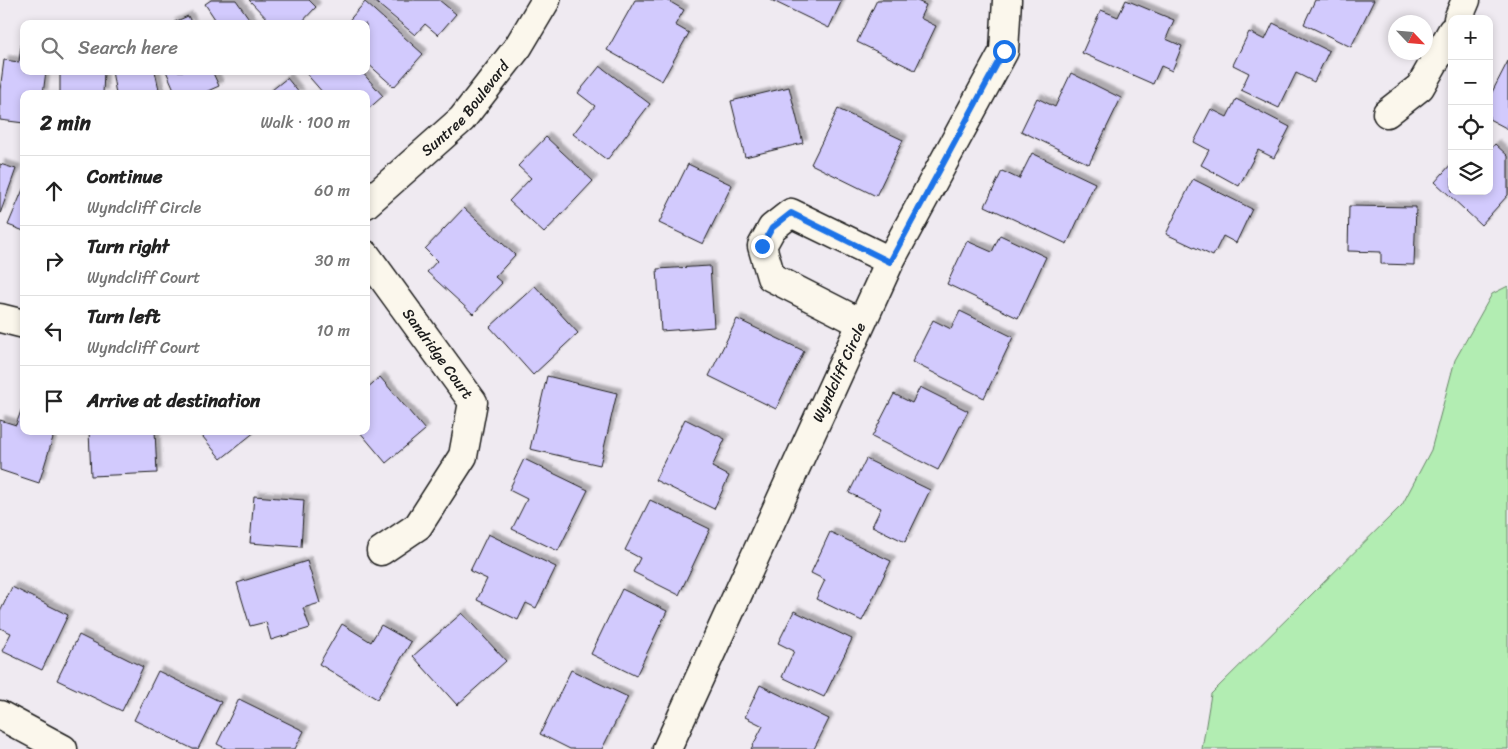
<!DOCTYPE html>
<html lang="en">
<head>
<meta charset="utf-8">
<style>
	body { margin:0; font-family:Sriracha,sans-serif; background:#f2f2f2; color:#222 }
	.controls { position:absolute; right:15px; top:15px; display:grid; overflow:hidden; border-radius:10px; box-shadow:0 2px 8px #0003 }
	.controls button { width:45px; height:45px; display:grid; place-items:center; padding:0; border:0; border-bottom:1px solid #e0e0e0; background:#fff; color:#222; font:25px sans-serif }
	.compass { position:absolute; left:1388px; top:15px; width:45px; height:45px; border-radius:50%; background:#fff; box-shadow:0 2px 8px #0003; rotate:116deg }
	.stop { position:absolute; width:15px; height:15px; margin:-11px; border:4px solid #1a73e8; border-radius:50%; background:#fff }
	.stop.end { background:#1a73e8; border-color:#fff; box-shadow:0 1px 5px #0008 }
	.list { margin:0; padding:0; list-style:none }
	h2 { display:flex; justify-content:space-between; align-items:center; height:65px; margin:0; padding:0 20px; font-size:21px }
	h2 small { font-size:16px; font-weight:400; color:#767676 }
	.list li { display:grid; grid-template-columns:32px 1fr auto; gap:15px; align-items:center; box-sizing:border-box; height:70px; padding:0 20px; border-top:1px solid #e0e0e0 }
	.list b { display:block; font-size:19px; white-space:nowrap }
	.list p { margin:0; font-size:16px; white-space:nowrap; color:#767676 }
	.list em { font-size:16px; font-style:normal; color:#767676 }
	.icon { flex:none; width:28px; height:28px; fill:none; stroke:currentColor; stroke-width:2; stroke-linecap:round; stroke-linejoin:round }
	.map { position:relative; flex:none; width:1508px; height:749px; overflow:hidden }
	.search { position:absolute; background:#fff; box-shadow:0 2px 8px #0003; left:20px; top:20px; width:350px; height:55px; display:flex; align-items:center; gap:12px; box-sizing:border-box; padding:0 18px; border-radius:10px; color:#767676; font-size:19px }
	.panel { position:absolute; background:#fff; box-shadow:0 2px 8px #0003; left:20px; top:90px; width:350px; height:345px; border-radius:10px }
	.map>svg:first-child { display:block }
	.green { fill:#b2edb2; stroke:#678467 }
	.building { fill:#d2cafd; stroke:#1c1c1c; filter:url(#shadow) }
	.lines { fill:none; stroke-linecap:round; stroke-linejoin:round }
	.minor-casing { stroke:#1c1c1c; stroke-width:31 }
	.minor { stroke:#fbf7ec; stroke-width:28 }
	.route { stroke:#1a73e8; stroke-width:6 }
	.labels { text-anchor:middle; dominant-baseline:central; stroke-width:5; stroke-linejoin:round; paint-order:stroke }
	.street-label { font-size:15px; fill:#1c1c1c; stroke:#fbf7ec }
</style>
</head>
<body>
<div class="map">
<svg width="1508" height="749" viewBox="0 0 1508 749">
	<defs>
		<filter id="shadow"><feDropShadow dx="4.5" dy="-4.5" stdDeviation="1" flood-color="#0004"/></filter>
	</defs>
	<rect width="100%" height="100%" fill="#efeaf1"/>
	<filter id="ink" filterUnits="userSpaceOnUse"><feTurbulence type="fractalNoise" baseFrequency=".02" numOctaves="2"/><feDisplacementMap in="SourceGraphic" scale="10" xChannelSelector="R" yChannelSelector="G"/><feConvolveMatrix kernelMatrix="1 2 1 2 8 2 1 2 1" color-interpolation-filters="sRGB"/></filter>
	<g filter="url(#ink)">
		<path class="green" d="M1508 286V749H1202L1211 694 1402 505 1431 450 1455 360 1492 294Z"/>
		<path class="building" d="M211 0H236L253 24H208L215 19 205 4Z
			M249 0H309L316 7 300 24H272Z
			M373 0H439L456 14 438 35 425 24 415 35Z
			M635 0H667L684 10 675 25 689 33 662 81 607 50Z
			M771 0H842L829 28Z
			M877 0H915L926 5 920 18 936 26 915 70 857 42Z
			M1126 0 1174 20 1166 39 1182 46 1172 71 1161 66 1153 84 1082 53 1101 10 1118 17Z
			M1315 0H1374L1351 47 1304 24Z
			M365 2 423 54 394 87 366 62V24H346Z
			M188 16 192 24H170Z
			M1273 23 1329 51 1314 82 1296 73 1279 108 1241 90 1249 73 1233 65 1249 32 1265 40Z
			M21 45H24V71H46L43 94H24V123L0 120V90L4 60 19 62Z
			M1508 61V129L1489 119V98Z
			M600 66 650 104 607 160 573 134 595 106 578 93Z
			M60 71H104L103 94H60Z
			M112 71H155L160 94H116Z
			M166 71H212L219 86 201 94H176Z
			M304 71H361L383 96 366 111V94H324Z
			M1071 73 1121 98 1089 164 1021 131 1037 98 1055 107Z
			M287 78 300 94H267Z
			M789 87 803 143 745 157 731 101Z
			M1236 99 1290 127 1274 158 1258 150 1239 186 1201 165 1209 150 1194 142 1211 109 1227 117Z
			M838 109 903 140 876 196 811 164Z
			M546 137 593 181 544 233 509 201 531 178 518 166Z
			M1495 144 1508 156V195L1481 225 1435 182 1452 163V191H1489V151Z
			M1032 153 1095 183 1067 244 985 206 1002 171 1019 179Z
			M0 164 16 169 0 214Z
			M688 164 732 185 703 244 659 223Z
			M1193 179 1252 209 1236 243 1223 236 1213 256 1166 234Z
			M24 187V231L8 225Z
			M1349 206 1416 207 1414 265 1381 264V252L1348 251Z
			M464 208 515 255 495 277 502 283 473 314 427 272 437 261 425 249Z
			M1000 235 1046 257 1018 318 947 284 967 241 992 252Z
			M710 266 714 327 661 331 657 269Z
			M535 286 578 333 533 375 490 327Z
			M960 311 1013 337 984 398 912 362 933 320 951 329Z
			M737 319 804 351 776 409 709 376Z
			M547 376 617 393 600 465 530 449Z
			M380 377 425 430 386 463 359 431H366V389Z
			M920 387 968 411 938 470 872 437 894 394 912 403Z
			M24 402V431H55L39 483 0 470V420L16 425Z
			M685 419 725 439 712 467 729 476 714 509 655 480Z
			M89 431H155L157 473 91 476Z
			M198 431H256L221 459Z
			M524 459 588 490 558 551 512 529 527 499 509 490Z
			M866 459 930 490 905 542 872 526 881 508 849 493Z
			M254 496 304 500 301 547 250 543Z
			M650 500 710 529 679 595 633 572 640 558 625 550Z
			M830 532 891 561 862 621 816 599 825 580 811 573Z
			M488 534 556 567 536 608 526 603 518 620 477 600 487 579 470 571Z
			M307 561 320 603 303 608 310 628 271 640 266 622 250 626 237 583Z
			M12 587 68 615 42 670 2 651 11 633 0 628V612Z
			M622 589 667 611 636 676 591 654Z
			M794 611 852 639 824 697 782 677 794 651 778 643Z
			M462 613 506 661 457 705 413 656Z
			M342 624 371 642 381 625 411 642 377 699 319 664Z
			M79 635 143 667 122 711 57 680Z
			M571 670 628 697 602 749H570L540 734Z
			M158 671 221 702 198 749H193L134 720Z
			M760 685 829 719 814 749H751L763 726 745 717Z
			M239 699 304 731 295 749H227L217 744Z"/>
		<g class="lines">
			<g class="minor-casing">
				<g id="minor">
					<path d="M1458 19 1466 0"/>
					<path d="M1387 113 1420 87 1452 31"/>
					<path id="s1" d="M366 204 462 119 518 47 546 0"/>
					<path id="s2" d="M366 255 473 402 463 456 418 526 381 551"/>
					<path d="M0 318 24 324"/>
					<path d="M861 323 771 277 762 246 772 228 791 213 890 261"/>
					<path d="M0 715 63 749"/>
					<path id="s3" d="M667 749 890 261 1004 51 1007 0"/>
				</g>
			</g>
			<use href="#minor" class="minor"/>
		</g>
	</g>
	<g class="lines" filter="url(#ink)">
		<path class="route" d="M762 246 772 228 791 213 890 262 1004 51"/>
	</g>
	<g class="labels">
		<g class="street-label">
			<text stroke="none"><textPath href="#s1" startOffset="138">Suntree Boulevard</textPath></text>
			<text stroke="none"><textPath href="#s2" startOffset="122">Sandridge Court</textPath></text>
			<text stroke="none"><textPath href="#s3" startOffset="414">Wyndcliff Circle</textPath></text>
		</g>
	</g>
</svg>
<div class="controls">
<button>+</button>
<button>−</button>
<button><svg class="icon" aria-label="locate" viewBox="0 0 24 24"><circle cx="12" cy="12" r="6"/><path d="M12 2v4M12 18v4M2 12h4M18 12h4"/></svg></button>
<button><svg class="icon" aria-label="layers" viewBox="0 0 24 24"><path d="M12 4l9 5-9 5-9-5zM3 14l9 5 9-5"/></svg></button>
</div>
<svg class="compass" viewBox="-18 -18 36 36"><path d="M0-13l5 13h-10z" fill="#e53935"/><path d="M0 13l5-13h-10z" fill="#767676"/></svg>
<div class="stop" style="left:1004px;top:51px"></div>
<div class="stop end" style="left:762px;top:246px"></div>
<div class="search"><svg class="icon" aria-label="search" viewBox="0 0 24 24"><circle cx="10" cy="10" r="6"/><path d="M15 15l6 6"/></svg>Search here</div>
<section class="panel">
<h2>2 min<small>Walk · 100 m</small></h2>
<ul class="list">
<li><svg class="icon" aria-label="ahead" viewBox="0 0 24 24"><path d="M12 20V5M6 11l6-6 6 6"/></svg><div><b>Continue</b><p>Wyndcliff Circle</p></div><em>60 m</em></li>
<li><svg class="icon" aria-label="right" viewBox="0 0 24 24"><path d="M7 20v-9h11M14 6l5 5-5 5"/></svg><div><b>Turn right</b><p>Wyndcliff Court</p></div><em>30 m</em></li>
<li><svg class="icon" aria-label="left" viewBox="0 0 24 24"><path d="M17 20v-9H6M10 6l-5 5 5 5"/></svg><div><b>Turn left</b><p>Wyndcliff Court</p></div><em>10 m</em></li>
<li><svg class="icon" aria-label="arrive" viewBox="0 0 24 24"><path d="M6 21V4h12l-3 4 3 4H6"/></svg><div><b>Arrive at destination</b></div></li>
</ul>
</section>
</div>
</body>
</html>
